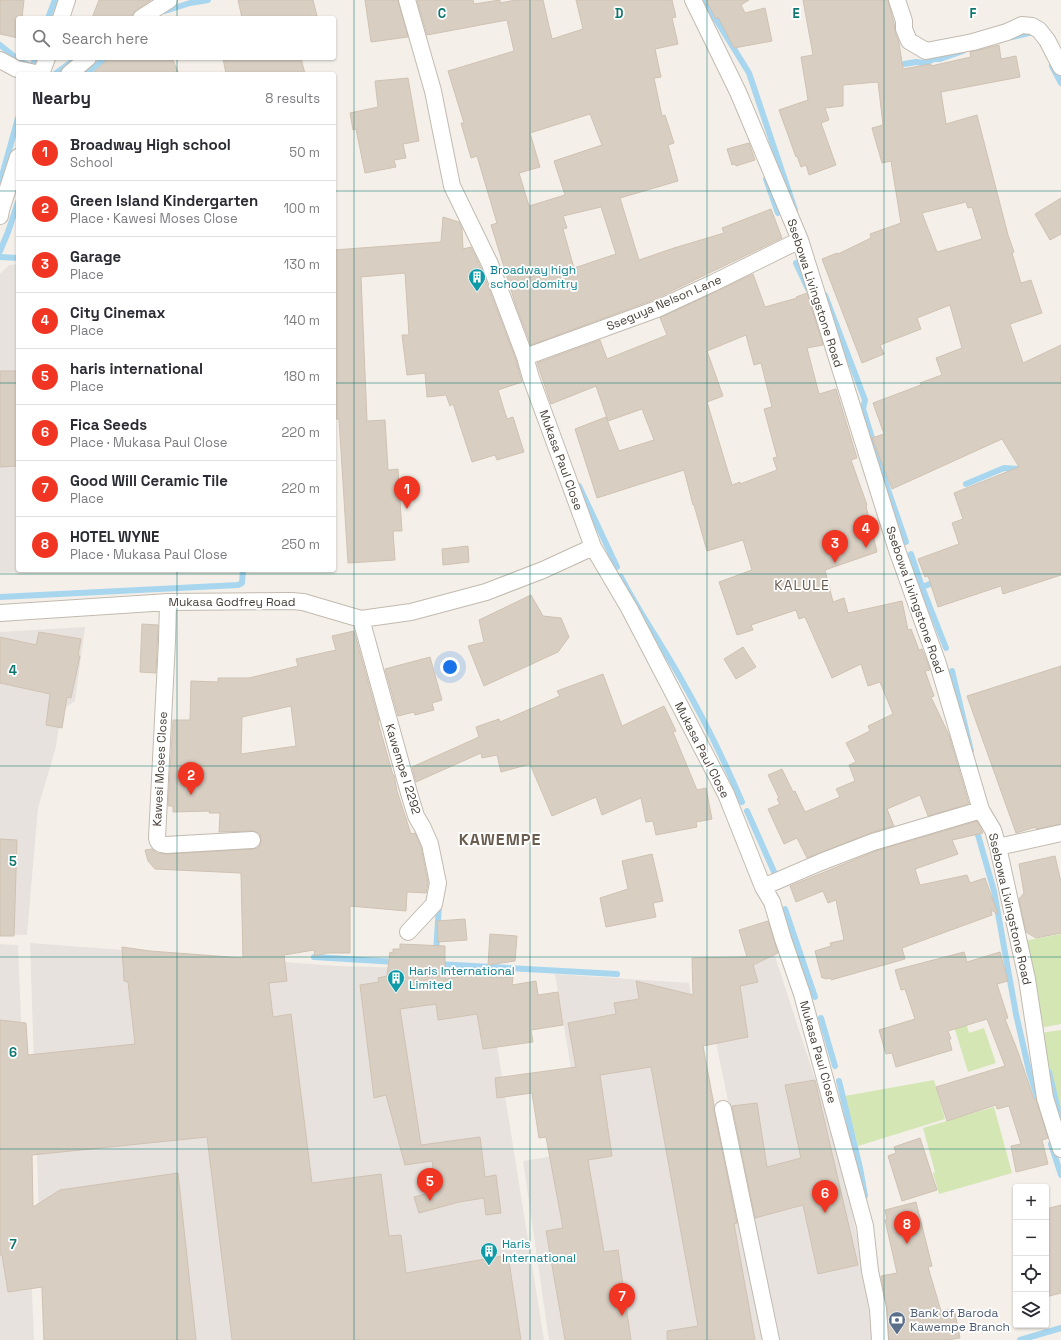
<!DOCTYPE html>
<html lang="en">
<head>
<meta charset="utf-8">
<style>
	body { margin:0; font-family:"Space Grotesk",sans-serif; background:#f7f7f7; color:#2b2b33 }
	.controls { position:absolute; right:12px; bottom:12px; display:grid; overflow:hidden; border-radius:4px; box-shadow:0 1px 3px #0004 }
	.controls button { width:36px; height:36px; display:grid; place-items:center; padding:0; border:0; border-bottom:1px solid #e1e1e2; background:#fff; color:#2b2b33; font:20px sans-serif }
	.you { position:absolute; left:450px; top:667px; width:14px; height:14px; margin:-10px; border:3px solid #fff; border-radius:50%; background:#1a73e8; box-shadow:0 0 0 6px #1a73e833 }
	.badge { display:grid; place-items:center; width:26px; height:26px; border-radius:50%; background:#f13523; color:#fff; font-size:13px; font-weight:700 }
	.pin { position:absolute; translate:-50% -33px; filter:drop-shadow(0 1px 2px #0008) }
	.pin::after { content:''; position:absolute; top:21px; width:14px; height:12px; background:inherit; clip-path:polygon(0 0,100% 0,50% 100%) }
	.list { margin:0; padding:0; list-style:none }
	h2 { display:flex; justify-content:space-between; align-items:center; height:52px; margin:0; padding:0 16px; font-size:17px }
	h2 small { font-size:13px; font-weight:400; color:#7c7c81 }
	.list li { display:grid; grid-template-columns:26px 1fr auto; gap:12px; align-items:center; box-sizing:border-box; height:56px; padding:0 16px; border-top:1px solid #e1e1e2 }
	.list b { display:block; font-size:15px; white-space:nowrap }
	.list p { margin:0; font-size:13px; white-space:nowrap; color:#7c7c81 }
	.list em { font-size:13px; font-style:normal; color:#7c7c81 }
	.icon { flex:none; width:22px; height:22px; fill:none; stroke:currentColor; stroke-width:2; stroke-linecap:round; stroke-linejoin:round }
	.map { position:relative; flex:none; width:1061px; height:1340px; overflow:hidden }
	.search { position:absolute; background:#fff; box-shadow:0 1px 3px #0004; left:16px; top:16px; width:320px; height:44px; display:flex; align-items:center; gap:10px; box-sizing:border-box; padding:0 14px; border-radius:4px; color:#7c7c81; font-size:15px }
	.panel { position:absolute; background:#fff; box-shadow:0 1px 3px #0004; left:16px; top:72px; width:320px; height:500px; border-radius:4px }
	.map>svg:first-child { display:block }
	.industrial { fill:#e7e2de }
	.green { fill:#d3e6b4 }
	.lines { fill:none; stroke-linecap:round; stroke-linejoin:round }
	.stream { stroke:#a8d6ee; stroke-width:6 }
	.building { fill:#d8cec2; stroke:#d0c2b2; fill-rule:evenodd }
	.minor-casing { stroke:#c2baaf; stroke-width:18 }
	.minor { stroke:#fff; stroke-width:16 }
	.grid { fill:none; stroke:#0f766e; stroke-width:1; stroke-opacity:0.55 }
	.labels { text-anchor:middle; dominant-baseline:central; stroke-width:3.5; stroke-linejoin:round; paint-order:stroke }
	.culture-label { font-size:12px; fill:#0d838f; stroke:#fff; text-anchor:start }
	.street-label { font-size:12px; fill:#474038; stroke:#fff }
	.service-label { font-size:12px; fill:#4e5e75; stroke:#fff; text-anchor:start }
	.quarter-label { font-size:14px; letter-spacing:1px; fill:#6a5d4f; stroke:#fff }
	.district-label { font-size:16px; font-weight:bold; letter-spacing:1px; fill:#6a5d4f; stroke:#fff }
	.grid-label { font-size:13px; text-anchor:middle; font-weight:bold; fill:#0f766e; stroke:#fff; stroke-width:3.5; stroke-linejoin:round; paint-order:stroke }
</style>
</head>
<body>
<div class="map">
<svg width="1061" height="1340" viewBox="0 0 1061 1340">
	<rect width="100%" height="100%" fill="#f4f0e9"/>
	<path class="industrial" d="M18 264V570H71L0 573V274L9 265Z
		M85 627 75 701 61 711 56 747 38 808 27 935 0 934V632Z
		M30 943 337 966 485 970 544 1340H43Z
		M0 944 18 945 34 1340H0Z
		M773 950 840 1156 860 1250 873 1340H778L698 957H739Z
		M555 974 689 983 763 1340H549L523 1161 585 1151Z"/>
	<path class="green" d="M1061 934V1024L1040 1028 1024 941Z
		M964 1016 969 1033 984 1028 996 1063 968 1072 952 1020Z
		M1061 1030V1110L1040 1033Z
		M934 1080 945 1119 858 1146 845 1096Z
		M994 1107 1012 1173 939 1194 933 1173 935 1172 923 1128Z"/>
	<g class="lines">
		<path class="stream" d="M704 0 749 73 795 210
			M165 11 190 3 208 0
			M48 18 55 0
			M1012 37 1033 32
			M0 45 15 57V60L33 66 35 58
			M904 64 916 62 925 63 934 59H940L963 51
			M1052 66 1061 83
			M55 74 70 63
			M86 74 105 58
			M766 179 778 213
			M0 183 18 118
			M0 251 8 232 18 202
			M0 257 18 258
			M796 263 808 289
			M825 295 865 400 863 409 887 487 906 542
			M966 484 1004 468 1018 469 1022 467
			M579 486 617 567
			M911 554 922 587 946 648
			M621 577C639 612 662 645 681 679 704 719 724 760 742 802
			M922 587 938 581
			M0 597 238 585 242 583 243 570
			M952 671 971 751
			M747 811 775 874
			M976 828 994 891 1016 1014 1029 1071 1039 1103
			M785 909 815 997
			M436 953 439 905
			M314 957 396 962
			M437 964 617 974
			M821 1018 835 1066
			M1049 1072 1061 1122
			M839 1081 860 1168 865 1196
			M1051 1144 1061 1175
			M1020 1340 1061 1328"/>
	</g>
	<path class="building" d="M0 0H24L22 18H18V38L0 34Z
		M99 0H151L136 10 132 14V18H92Z
		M238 0H313L317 16 308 18H242Z
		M365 0H398L408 37 371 42Z
		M417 0H473L474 4 500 0V3L516 0H543L552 39 583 29 576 0H672L676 17 672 18 678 44 655 49 661 77 654 78 662 116 665 115 674 143 668 145 678 181 620 198 639 260 674 248 724 233 722 228 771 209 782 238 653 300 531 345 516 306 491 225 497 223 477 156 471 158 461 123H464L448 71 514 51 507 20 427 35ZM590 114 602 145 554 161 565 195 529 206 519 173 540 167 530 133ZM601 207 616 254 574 268 563 229 567 228 563 216Z
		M706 0H749L741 5 745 13 765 8 772 41 734 48 718 17 716 19Z
		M803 0H888L894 23 895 32 899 43 903 69 931 64V66L971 57 970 52 999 45 1001 59 1016 56 1020 77 941 92 946 124 977 115 1008 235 1014 252 1012 253 1021 283 1031 280 1042 313 1010 324 1023 363 1061 345V575L1003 594 1001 586 938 607 928 576 925 577 918 559 959 544 952 523 963 519 954 493 1019 467 1002 439 892 489 872 438 884 434 873 403 921 385 920 383 942 375 936 358 962 348 950 305 917 318 921 329 880 345 884 354 862 363 822 259 837 253 838 254 871 238 870 234 901 223 891 161 882 163 872 128 883 125 878 82 843 85V106L825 108 829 120 821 123 836 165 809 175 806 165 801 167 797 156 796 157 779 110 808 100 801 57 813 55ZM966 202 968 208 972 207 982 239 937 252 922 213Z
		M109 58H172L179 74H92Z
		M223 58H301L305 74H226Z
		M408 78 419 141 403 144 406 158 394 160 396 167 365 173 356 129 353 130 350 113 378 107 375 81Z
		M749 143 755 160 736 166 735 164 732 165 727 149Z
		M1061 198V234L1050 240 1035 214Z
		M443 217 459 222 462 228 463 249 471 247 481 268 516 360 522 382 498 390 507 419 513 417 524 452 497 460 495 455 472 462 453 404 450 406 446 395 427 397 425 373 407 375 402 335H409L405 273 361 277 367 421 385 420 388 470 398 469 402 531H393L395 560 348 563 339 419H334V250L441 242Z
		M753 274 765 307 797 298 796 297 807 293 823 345 807 348 819 394 836 389 857 458 851 460 867 505 866 506 877 552 825 570 833 602 844 598 848 613 902 601 908 630 911 629 919 650 922 649 929 667 930 670 925 671 934 696 931 697 949 735 969 804 928 816 920 795 887 809 894 826 870 833 807 858 797 838 784 844 768 809 780 804 777 799 779 798 768 775 782 769 793 792 795 791 805 812 840 797 836 789 855 781 849 765 856 762 846 743 870 731 868 726 893 714 880 682 868 686 861 664 832 678 805 617 799 619 796 610 751 625 753 630 737 635 719 582 752 570 743 540 707 551 694 505H693L684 470 597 498 575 429 606 417 619 451 654 440 642 409 608 421 596 386 551 404 537 363 600 340 607 359 667 335 660 318ZM746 335 754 365 761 363 772 407 764 409 777 457 773 458 777 470 740 484V482L732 485 707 402 723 396 707 351Z
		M0 371H18V466L0 467Z
		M468 546 469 562 443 565 442 549Z
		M531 595 543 616 561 618 569 637 558 652 484 686 468 646 484 642 479 620Z
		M142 624 158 625 156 673 140 672Z
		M354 631 379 721 378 722 393 775H394L397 791 411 834 415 833 421 847 428 883 426 893 407 892 406 911 350 906V953H327L315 956 314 950 284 955 287 981 269 983 273 1017 291 1014 312 1183 381 1174 389 1236 401 1235 406 1273 508 1255 521 1340H232L207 1137 32 1155 33 1207 60 1190 178 1173 196 1340H44L42 1287 8 1292 2 1255H0V1020L26 1023 28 1055 135 1044 128 982 124 981 122 947 150 951 243 958 241 873 155 869 148 861 145 850 152 849 157 853 167 854 253 849 258 848 260 845 261 840 260 834 257 832 252 831 219 832 220 813H209L210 811 173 812V806H168L173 720H190L191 681 218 682V678H249L298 666 296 659 336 650 332 636ZM291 706 296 746 241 754 242 717Z
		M39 632 81 639 78 656H80L71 698 67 697 62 728 46 725 50 694 0 683V637L36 645Z
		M743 647 756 667 736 679 724 659Z
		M430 657 442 700 432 703 434 710 415 715 414 712 398 716 385 669Z
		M1061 666V824L1036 829V827L1016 833 967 696Z
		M603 674 622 726 664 706 676 731 673 732 697 790 706 788 712 819 696 822 697 827 656 835 653 821 646 822 641 798 602 815 596 797 552 816 530 764 501 772 497 755 482 758 481 753 416 782 412 767 479 737 476 727 499 719 500 722 560 696 557 691Z
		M977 821 983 833 952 840 958 854 915 869 920 885 967 875 970 883 985 878 998 914 991 910 992 915 902 948 905 959 831 980V978L825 979V978H822L815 951 831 946 830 943 844 940 836 900 828 903 823 891 796 902 790 886 876 851Z
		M0 839 17 840 14 936H0Z
		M652 854 663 901 653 903 656 917 606 927 600 898 628 889 622 861Z
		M1055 856 1061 882V933L1036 938 1026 932 1019 899 1024 893 1019 864Z
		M465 919 467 940 438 942 437 921Z
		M768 921 778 953 753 965 758 982 740 986 748 1037 703 1046 714 1105V1111L737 1223 734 1224 755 1340H667V1331L698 1326 651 1067 600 1075 612 1156 588 1160 604 1252 618 1250 631 1340H565L546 1231 563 1228 546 1137 539 1138 532 1093 497 1098 495 1078 576 1067 568 1023 616 1014 614 1003 639 999 636 981 693 995 692 958 747 957 739 930Z
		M490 934 517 936 515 961 488 965Z
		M400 944 445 946V979L488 972V977H513L512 985 536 981 538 995 558 992 563 1025 531 1030 533 1042 483 1049 477 1014 438 1020 436 1004 400 1009 421 1145 480 1137 485 1177 496 1175 501 1213 486 1215 484 1198 459 1202 419 1213 414 1197 436 1191 432 1161 405 1165 386 1095 374 1098 360 985 379 982 378 978 387 976 390 952 393 953V949H400Z
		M964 952 967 962 1000 952 1008 981 997 984 1008 1018 1005 1019 1018 1052 1034 1099H1036L1048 1138 1042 1140 1048 1164 1016 1172 1011 1146 1021 1144 1009 1106 997 1109 996 1105 947 1121 936 1087 1005 1066 987 1019 948 1031 951 1039H949L952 1050 896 1067 892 1053 886 1054 879 1030 915 1019 905 989 901 990 895 970Z
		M815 1080 858 1265 818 1274 803 1205 755 1218 732 1106 757 1103 767 1167 801 1158 785 1085Z
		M920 1138 937 1190 902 1201 888 1156 896 1153 894 1147Z
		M916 1202 932 1266 928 1267 941 1311 954 1308 960 1338 948 1340H889L887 1308 881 1276 897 1273 885 1220H887L885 1210Z
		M1061 1205V1293L1046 1297V1209Z"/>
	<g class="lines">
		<g class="minor-casing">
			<path id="minor" d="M407 0 433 91 452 186 490 264 525 357 531 378 593 547 629 608 726 794 763 887 772 902 783 939 802 994 865 1226 870 1271 878 1309 880 1340
				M693 0 738 92 800 240 897 550 938 664 981 810 993 830 998 847 1027 979 1045 1098 1061 1149
				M897 0 904 21V29L909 41 926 51 973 42 1007 32 1022 25 1032 26 1039 30 1047 40 1061 67
				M61 18 67 0
				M141 18 169 0
				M0 60 17 69 40 74
				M41 74 47 58
				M69 74 88 58
				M0 216 1 210 18 157
				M525 357 657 309 713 283 800 240
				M168 602 167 641 157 838C158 844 161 844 166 845L252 840
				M0 613 168 602 292 601 303 602 361 619 411 612 486 592 543 570 593 547
				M361 619 409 793 416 816 423 828 430 844 438 883 434 904 408 932
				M998 847 1061 833
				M763 887 821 862 873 842 981 810
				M723 1109 771 1340"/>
		</g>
		<use href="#minor" class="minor"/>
	</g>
	<path class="grid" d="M177 0V18M354 0V1340M530 0V1340M707 0V1340M884 0V1340M177 58V74M0 191H18M334 191H1061M0 383H18M334 383H1061M177 570V1340M0 574H1061M0 766H1061M0 957H1061M0 1149H1061"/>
	<defs>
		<g id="building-pin" transform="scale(0.9)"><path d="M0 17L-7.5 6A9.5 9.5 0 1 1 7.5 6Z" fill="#0f9aa8" stroke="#fff"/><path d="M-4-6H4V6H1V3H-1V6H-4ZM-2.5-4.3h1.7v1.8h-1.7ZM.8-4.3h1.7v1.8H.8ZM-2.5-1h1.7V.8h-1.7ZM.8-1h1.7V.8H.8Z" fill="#fff"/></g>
		<g id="bank-pin" transform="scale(0.9)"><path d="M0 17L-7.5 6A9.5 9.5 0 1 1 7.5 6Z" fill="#5c6f8a" stroke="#fff"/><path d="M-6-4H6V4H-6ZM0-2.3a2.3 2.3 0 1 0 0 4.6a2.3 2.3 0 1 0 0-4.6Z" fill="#fff"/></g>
	</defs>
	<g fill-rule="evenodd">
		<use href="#building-pin" x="477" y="277"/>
		<use href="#building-pin" x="396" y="978"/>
		<use href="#building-pin" x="489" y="1251"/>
		<use href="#bank-pin" x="897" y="1320"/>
	</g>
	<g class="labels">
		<g class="culture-label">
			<text x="490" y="270">Broadway high<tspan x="490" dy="14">school domitry</tspan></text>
			<text x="409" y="971">Haris International<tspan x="409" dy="14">Limited</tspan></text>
			<text x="502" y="1244">Haris<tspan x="502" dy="14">International</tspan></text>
		</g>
		<g class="street-label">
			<text transform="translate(815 293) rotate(72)">Ssebowa Livingstone Road</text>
			<text transform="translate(664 303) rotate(-23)">Sseguya Nelson Lane</text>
			<text transform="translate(561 460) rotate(70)">Mukasa Paul Close</text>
			<text transform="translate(915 600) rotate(71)">Ssebowa Livingstone Road</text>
			<text x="232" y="602">Mukasa Godfrey Road</text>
			<text transform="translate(702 750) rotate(63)">Mukasa Paul Close</text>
			<text transform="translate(160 769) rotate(-87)">Kawesi Moses Close</text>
			<text transform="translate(403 769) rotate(73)">Kawempe I 2292</text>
			<text transform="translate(1010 909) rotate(77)">Ssebowa Livingstone Road</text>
			<text transform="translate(818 1052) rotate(74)">Mukasa Paul Close</text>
		</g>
		<g class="service-label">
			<text x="910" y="1313">Bank of Baroda<tspan x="910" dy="14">Kawempe Branch</tspan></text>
		</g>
		<g class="quarter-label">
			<text x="802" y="585">KALULE</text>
		</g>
		<g class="district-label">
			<text x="500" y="839">KAWEMPE</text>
		</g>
	</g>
	<g class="grid-label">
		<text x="442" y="18">C</text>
		<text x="619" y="18">D</text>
		<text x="796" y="18">E</text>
		<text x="973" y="18">F</text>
		<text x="13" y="675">4</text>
		<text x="13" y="866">5</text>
		<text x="13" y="1057">6</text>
		<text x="13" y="1249">7</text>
	</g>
</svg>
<div class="controls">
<button>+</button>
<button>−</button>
<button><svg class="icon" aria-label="locate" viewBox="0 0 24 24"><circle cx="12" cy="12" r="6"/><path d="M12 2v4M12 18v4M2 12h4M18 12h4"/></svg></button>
<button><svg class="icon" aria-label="layers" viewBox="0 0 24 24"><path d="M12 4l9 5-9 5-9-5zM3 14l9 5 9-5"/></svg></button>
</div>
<div class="you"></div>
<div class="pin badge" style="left:407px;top:509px">1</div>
<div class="pin badge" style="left:191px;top:795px">2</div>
<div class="pin badge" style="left:835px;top:563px">3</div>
<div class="pin badge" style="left:866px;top:548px">4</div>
<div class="pin badge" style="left:430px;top:1201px">5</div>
<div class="pin badge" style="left:825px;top:1213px">6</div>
<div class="pin badge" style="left:622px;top:1316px">7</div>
<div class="pin badge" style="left:907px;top:1244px">8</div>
<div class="search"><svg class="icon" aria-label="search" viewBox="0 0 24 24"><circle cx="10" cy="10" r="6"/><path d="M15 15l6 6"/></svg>Search here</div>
<section class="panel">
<h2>Nearby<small>8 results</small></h2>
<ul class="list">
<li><span class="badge">1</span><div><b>Broadway High school</b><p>School</p></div><em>50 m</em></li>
<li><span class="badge">2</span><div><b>Green Island Kindergarten</b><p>Place · Kawesi Moses Close</p></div><em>100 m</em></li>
<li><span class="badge">3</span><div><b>Garage</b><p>Place</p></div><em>130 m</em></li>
<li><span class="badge">4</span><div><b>City Cinemax</b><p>Place</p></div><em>140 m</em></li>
<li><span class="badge">5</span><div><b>haris international</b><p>Place</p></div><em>180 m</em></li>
<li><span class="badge">6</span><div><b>Fica Seeds</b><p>Place · Mukasa Paul Close</p></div><em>220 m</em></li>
<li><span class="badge">7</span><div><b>Good Will Ceramic Tile</b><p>Place</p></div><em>220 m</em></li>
<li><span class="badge">8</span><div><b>HOTEL WYNE</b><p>Place · Mukasa Paul Close</p></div><em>250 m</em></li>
</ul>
</section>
</div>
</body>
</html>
